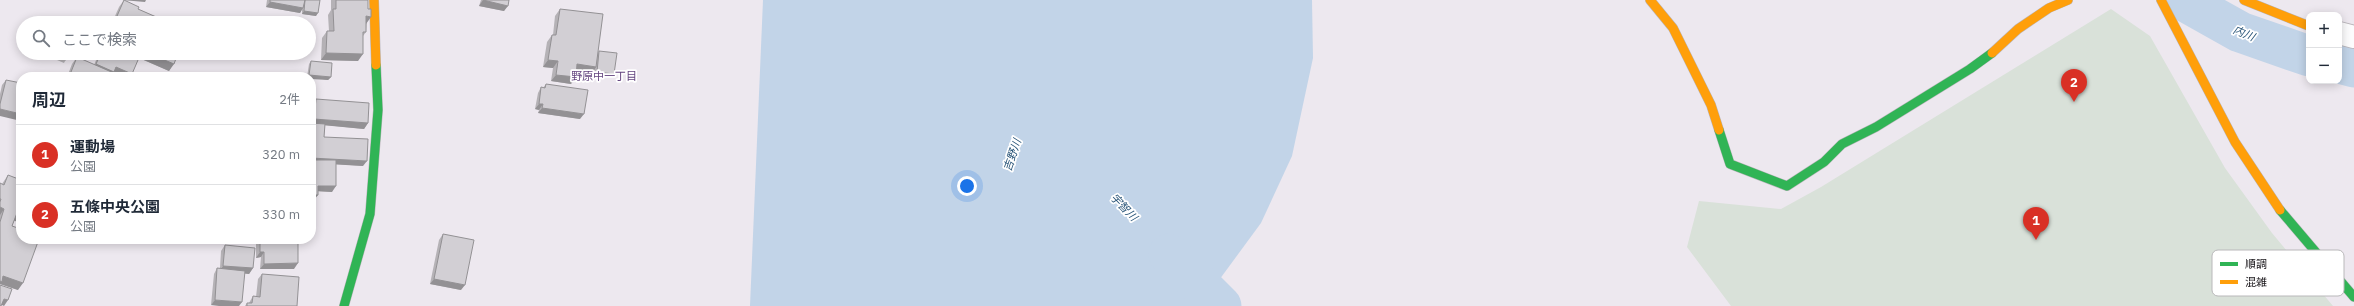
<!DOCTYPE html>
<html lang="ja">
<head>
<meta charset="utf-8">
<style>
	body { margin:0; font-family:"IBM Plex Sans","Noto Sans JP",sans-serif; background:#f6f6f7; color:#1f2937 }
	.controls { position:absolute; right:12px; top:12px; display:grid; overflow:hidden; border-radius:8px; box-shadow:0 2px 10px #0003 }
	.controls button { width:36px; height:36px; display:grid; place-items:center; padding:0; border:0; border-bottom:1px solid #e0e1e3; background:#fff; color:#1f2937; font:20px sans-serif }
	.you { position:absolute; left:967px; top:186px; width:14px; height:14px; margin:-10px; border:3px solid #fff; border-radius:50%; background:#1a73e8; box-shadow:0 0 0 6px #1a73e833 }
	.badge { display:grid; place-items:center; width:26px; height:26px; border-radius:50%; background:#d93025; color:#fff; font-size:13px; font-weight:700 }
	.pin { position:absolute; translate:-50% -33px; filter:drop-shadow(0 1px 2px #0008) }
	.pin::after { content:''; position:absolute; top:21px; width:14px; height:12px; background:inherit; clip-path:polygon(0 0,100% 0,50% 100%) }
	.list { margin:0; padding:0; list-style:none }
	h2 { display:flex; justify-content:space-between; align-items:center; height:52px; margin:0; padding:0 16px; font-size:17px }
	h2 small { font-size:13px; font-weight:400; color:#747a83 }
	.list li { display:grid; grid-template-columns:26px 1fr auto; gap:12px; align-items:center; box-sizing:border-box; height:60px; padding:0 16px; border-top:1px solid #e0e1e3 }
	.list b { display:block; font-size:15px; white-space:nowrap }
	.list p { margin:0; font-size:13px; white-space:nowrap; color:#747a83 }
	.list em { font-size:13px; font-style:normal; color:#747a83 }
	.icon { flex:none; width:22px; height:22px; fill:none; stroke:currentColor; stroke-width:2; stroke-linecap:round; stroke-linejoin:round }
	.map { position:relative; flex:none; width:2354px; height:306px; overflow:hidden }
	.search { position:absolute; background:#fff; box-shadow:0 2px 10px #0003; left:16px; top:16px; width:300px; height:44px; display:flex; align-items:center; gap:10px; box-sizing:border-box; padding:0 14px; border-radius:22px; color:#747a83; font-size:15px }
	.panel { position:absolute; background:#fff; box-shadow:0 2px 10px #0003; left:16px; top:72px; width:300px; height:172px; border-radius:16px }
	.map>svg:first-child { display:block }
	.green { fill:#d9e1d9 }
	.water { fill:#c2d4e8 }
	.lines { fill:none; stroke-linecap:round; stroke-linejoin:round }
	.river { stroke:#c2d4e8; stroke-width:41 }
	.street-casing { stroke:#b9b5ba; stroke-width:24 }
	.fast-casing { stroke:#b9b5ba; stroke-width:10 }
	.slow-casing { stroke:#b9b5ba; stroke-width:10 }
	.street { stroke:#fcfcfd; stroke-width:22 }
	.fast { stroke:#30b455; stroke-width:9 }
	.slow { stroke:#ff9f0a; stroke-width:9 }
	.wall { fill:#b5b2b6 }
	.shaded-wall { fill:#939194 }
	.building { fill:#d2cfd4; stroke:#939194 }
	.labels { text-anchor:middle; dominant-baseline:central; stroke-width:3.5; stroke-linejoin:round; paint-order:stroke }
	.water-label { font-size:11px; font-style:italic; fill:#265276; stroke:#fff }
	.neighbourhood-label { font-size:11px; fill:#63447f; stroke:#fff }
	.key { fill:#fff; stroke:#b9b8ba; stroke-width:1 }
	.key-label { font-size:11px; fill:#171418 }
</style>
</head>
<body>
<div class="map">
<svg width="2354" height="306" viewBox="0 0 2354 306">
	<rect width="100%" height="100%" fill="#ede8ef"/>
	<path class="green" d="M2111 9 2150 36 2225 168 2272 233 2333 306H1731L1687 247 1699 201 1781 209 1821 187Z"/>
	<path class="water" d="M763 0H1312L1313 58 1292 156 1261 223 1200 306H750Z"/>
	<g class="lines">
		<path class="river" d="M2183 0 2240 32 2309 56
			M2339 63 2354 67
			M1169 254 1221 306"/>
		<g class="street-casing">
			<path id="street" d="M2339 33 2354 37"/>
		</g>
		<g class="fast-casing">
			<path id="fast" d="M1719 130 1730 164 1787 186 1824 162 1842 144 1876 127 1970 69 1992 53
				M2280 210 2354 297
				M344 306 370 214 378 110 376 65"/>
		</g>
		<g class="slow-casing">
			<path id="slow" d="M374 0 376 65
				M1650 0 1673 28 1711 105 1719 130
				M2161 0 2235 142 2280 210
				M2244 0 2309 26
				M1992 53 2018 29 2049 8 2068 0"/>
		</g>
		<use href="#street" class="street"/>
		<use href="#fast" class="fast"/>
		<use href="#slow" class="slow"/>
	</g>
	<path class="wall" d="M124 0 138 9 170 23H112L119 7Z
		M267 0H320L316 16 302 14V9L300 13 266 7Z
		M331 0H368L366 32 363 36 358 61 321 60 322 38 327 31H329L328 15 331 10Z
		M481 0H509L504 11 479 6Z
		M560 9 598 52 612 77 594 75 595 69 592 74 576 72 571 84 551 81 553 68 543 67 547 42 552 35H553L555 16Z
		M51 53H69L64 63 50 57Z
		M99 53H178L169 71 139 58 130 77H67L72 64 77 57 94 65Z
		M311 61 331 77 328 80 311 77H307L309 64Z
		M6 80 0 116V94L2 85Z
		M546 84 580 119 538 113 539 110 535 109 538 93 541 87 543 88Z
		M316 99 368 123 364 129 325 125 324 137 363 166 336 164 332 192 318 191 314 200H311V120L312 104Z
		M8 175 14 221 12 226 18 290 0 284V184H2Z
		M443 234 461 290 430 284 439 240Z
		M260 239 294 269H260L261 257 256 258V244Z
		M225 245 253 268 249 274 244 273 211 305 214 274 217 268H220L221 251Z
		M262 274 297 306H245L247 303H249L253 296 256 297 258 279Z"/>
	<path class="shaded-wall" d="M122 0H146L145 2Z
		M483 0 508 6 504 11 479 6Z
		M270 2 303 8 300 13 266 7Z
		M304 11 318 13 316 16 302 14Z
		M366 16 371 17 366 24Z
		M140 53H148L174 64 169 71 137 57Z
		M326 53 363 54 358 61 321 60Z
		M548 60 558 61 553 68 543 67Z
		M96 64 116 67 132 74 130 77H119L91 71Z
		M577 64 596 67 592 74 572 71Z
		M597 72 614 74 612 77 594 75Z
		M309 75 331 77 328 80 311 79V77H308Z
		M556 75 576 77 571 84 551 81Z
		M539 104H543L539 110 535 109Z
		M542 108 584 114 580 119 538 113Z
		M0 109 21 114V121L0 116Z
		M314 119 368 123 364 129 311 124Z
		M311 158 367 161 363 166 311 163Z
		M318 186H336L332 192 314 191Z
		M311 195H318L314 200H311Z
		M0 207 4 209 0 215Z
		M17 213 21 214V223L12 220Z
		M260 252H264L261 257 256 258Z
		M298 263 294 269H260L264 264Z
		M223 266 253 268 249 274 220 271Z
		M3 276 23 283 18 290 0 284V281Z
		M434 279 465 285 461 290 430 284Z
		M4 299 8 300 4 306 0 304Z
		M215 300 242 302 239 306H219L211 305Z"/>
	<path class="building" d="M124 0 139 7 138 9 170 23H114Z
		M270 0H305L303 8 270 2Z
		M305 0H320L318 13 304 11Z
		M336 0H368V9H371V17L366 16V32H363V54L326 53 327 31H334L333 9H336Z
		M483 0H509L508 6Z
		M560 9 603 14 596 67 577 64 576 77 556 75 558 61 548 60 552 35H556Z
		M599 51 617 53 614 74 597 72Z
		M52 53H69L66 60 52 54Z
		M101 53H141L132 74 116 67 114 72 96 64Z
		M148 53H178L174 64Z
		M77 57 123 77H69Z
		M311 61 332 63 331 77 309 75Z
		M6 80 21 83V114L0 109V104Z
		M546 84 588 90 584 114 542 108 543 104H539L541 87 545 88Z
		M316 99 369 103 368 123 314 119Z
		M311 123 325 124 324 137 368 139 367 161 311 158Z
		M311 160H336V186H318V195H311Z
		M8 175 21 180V214L17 213 12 226 21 229V239H39L23 283 3 276 2 282 0 281V222L4 209 0 207V202L1 199H0V183L4 185Z
		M443 234 474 240 465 285 434 279Z
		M260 239H298V263L264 264V252H260Z
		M225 245 255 248 253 268 223 266Z
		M217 268 245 271 242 302 215 300Z
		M262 274 299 277 297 306H247V303H252L253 296 260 297Z
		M0 285 12 289 8 300 4 299 1 306H0Z"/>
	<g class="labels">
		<g class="water-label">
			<text transform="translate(2244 33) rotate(23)">内川</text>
			<text transform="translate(1012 155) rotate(-71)">吉野川</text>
			<text transform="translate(1124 207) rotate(46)">宇智川</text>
		</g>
		<g class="neighbourhood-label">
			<text x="604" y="76">野原中一丁目</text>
		</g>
	</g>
	<rect x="2212" y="250" width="132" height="46" rx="6" class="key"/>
	<rect x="2220" y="262" width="18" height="4" fill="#30b455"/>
	<rect x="2220" y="280" width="18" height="4" fill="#ff9f0a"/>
	<g class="key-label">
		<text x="2245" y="268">順調</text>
		<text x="2245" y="286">混雑</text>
	</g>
</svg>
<div class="controls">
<button>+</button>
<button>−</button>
</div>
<div class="you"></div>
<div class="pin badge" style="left:2036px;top:240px">1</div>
<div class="pin badge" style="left:2074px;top:102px">2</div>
<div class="search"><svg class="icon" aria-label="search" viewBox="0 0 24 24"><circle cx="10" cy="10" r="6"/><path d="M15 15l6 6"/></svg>ここで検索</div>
<section class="panel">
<h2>周辺<small>2件</small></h2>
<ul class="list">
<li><span class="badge">1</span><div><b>運動場</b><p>公園</p></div><em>320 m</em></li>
<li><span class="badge">2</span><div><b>五條中央公園</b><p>公園</p></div><em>330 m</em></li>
</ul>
</section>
</div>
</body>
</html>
